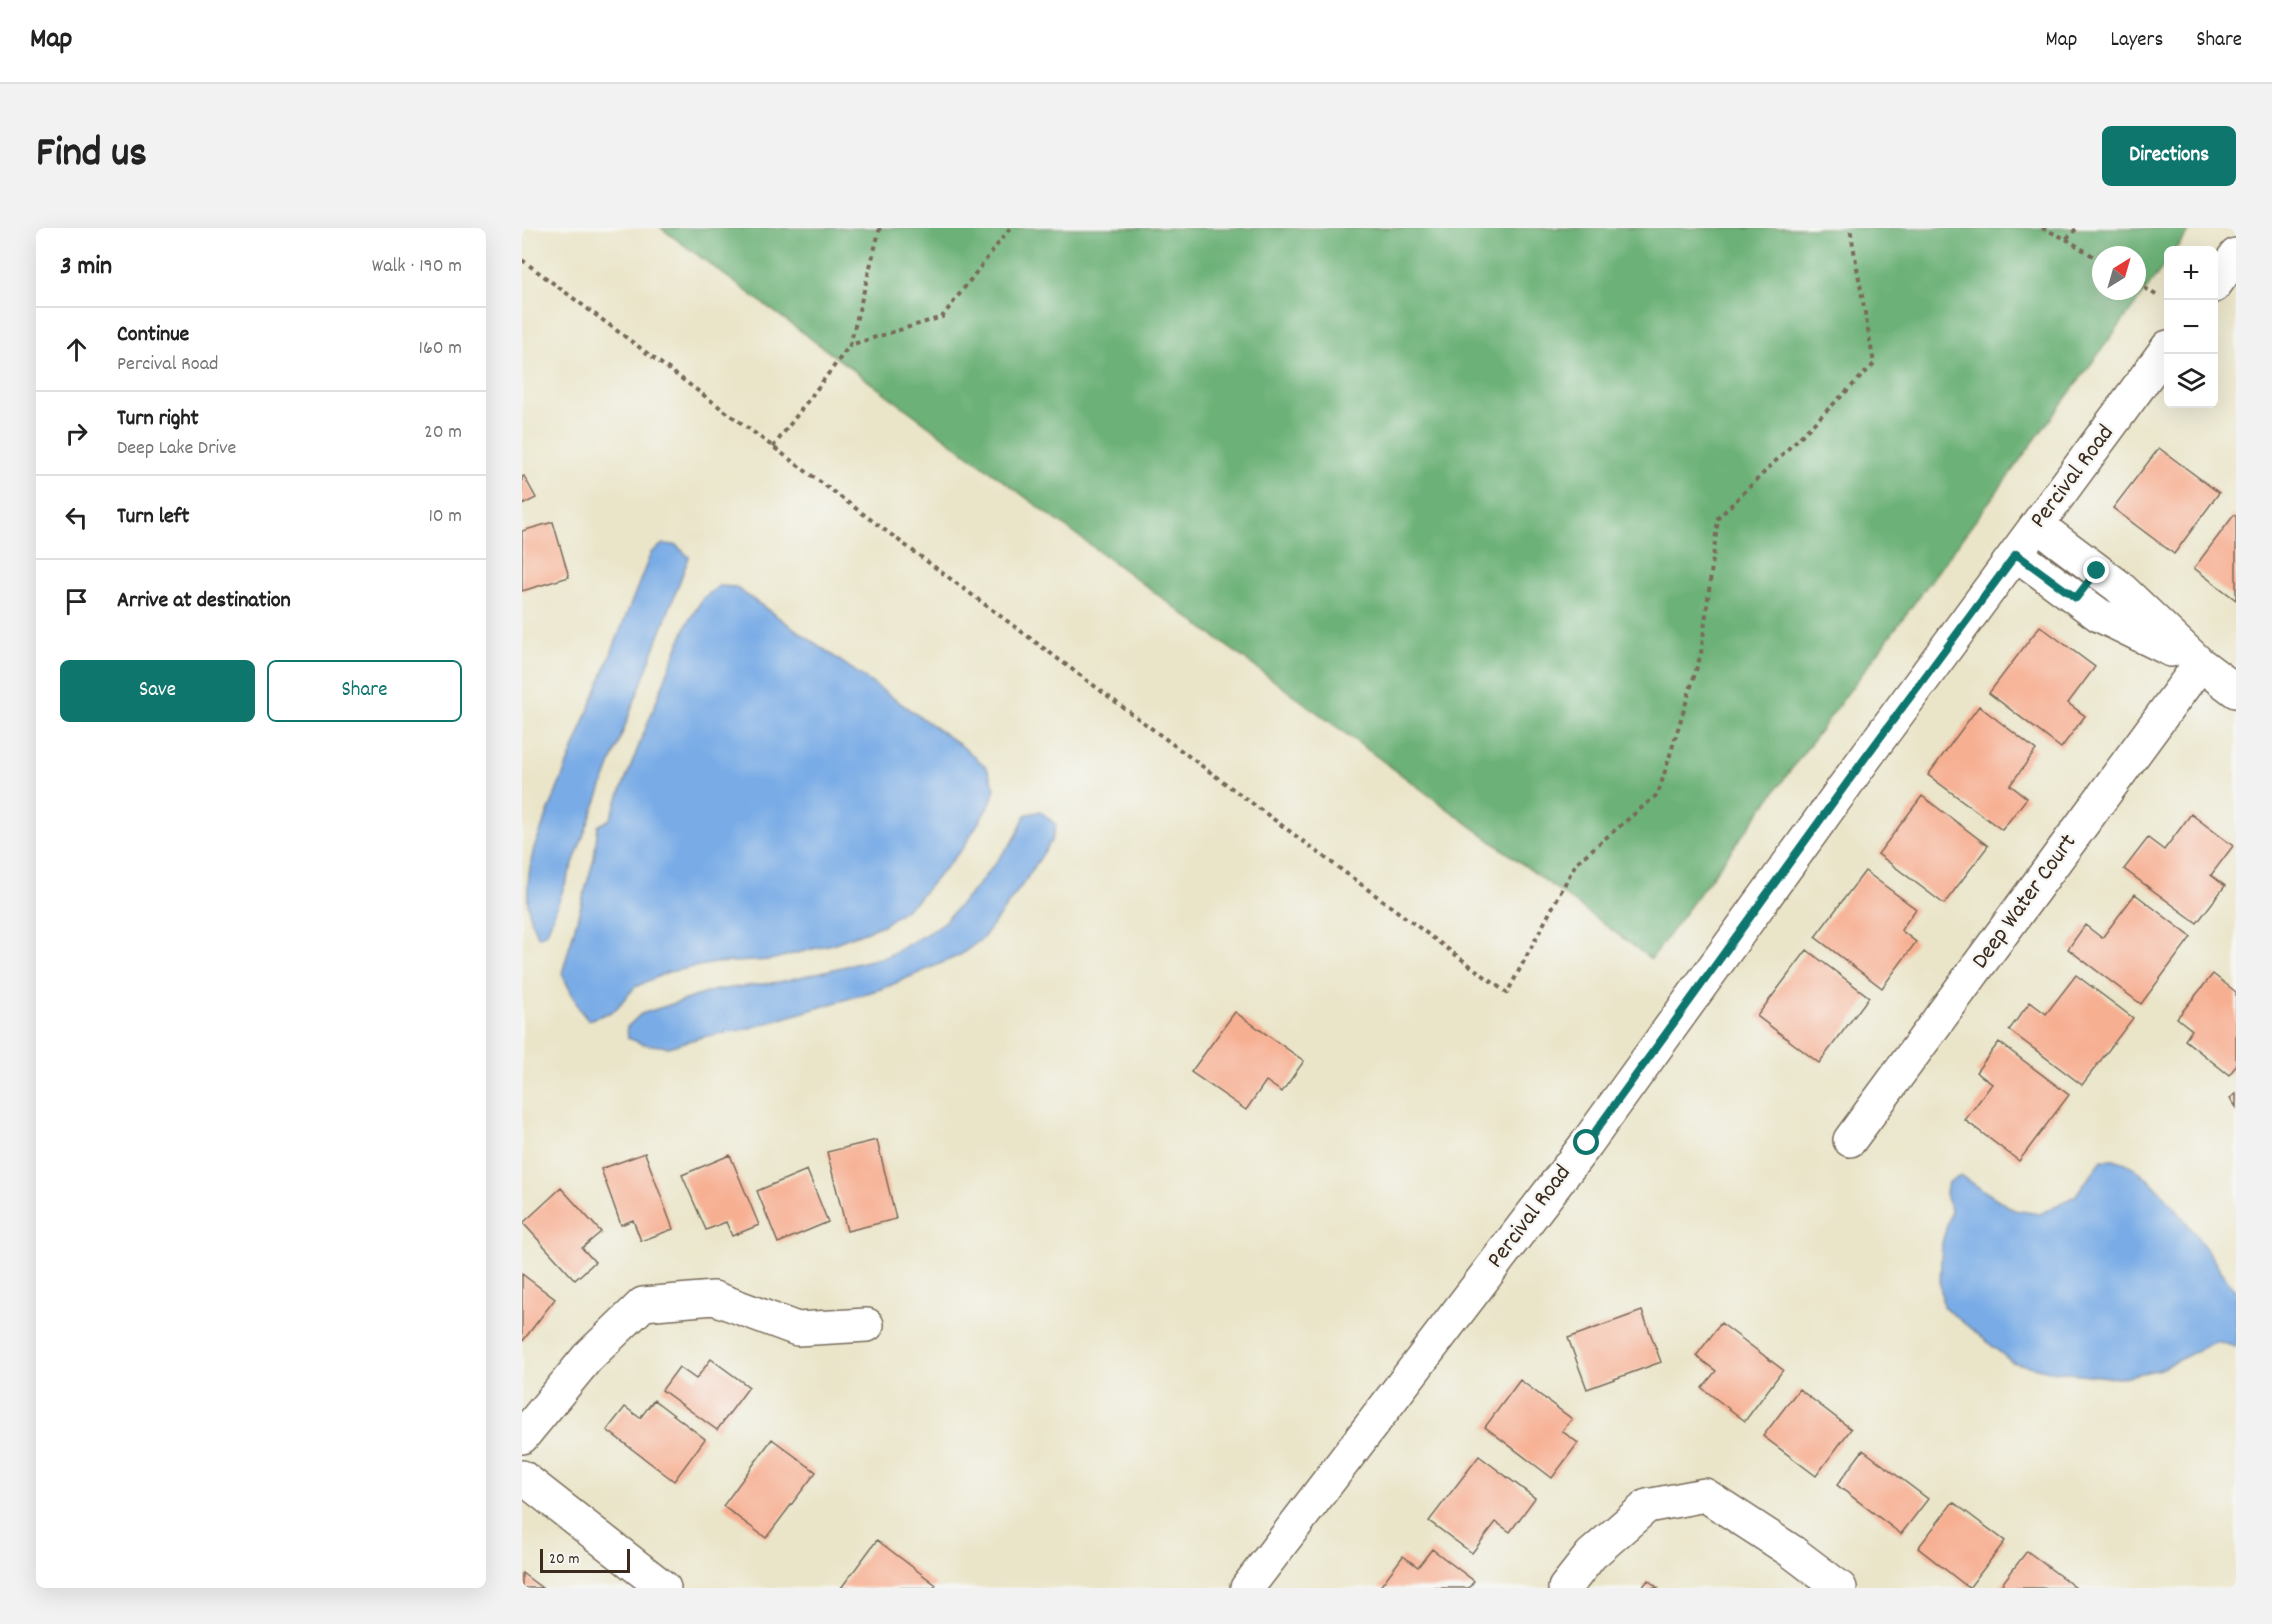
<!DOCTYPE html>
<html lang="en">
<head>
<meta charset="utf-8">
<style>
	body { margin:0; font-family:Dekko,sans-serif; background:#f2f2f2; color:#222 }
	.controls { position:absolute; right:18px; top:18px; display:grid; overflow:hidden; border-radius:9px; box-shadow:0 6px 24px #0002 }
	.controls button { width:54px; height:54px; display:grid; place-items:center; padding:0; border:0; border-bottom:2px solid #e0e0e0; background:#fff; color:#222; font:30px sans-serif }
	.compass { position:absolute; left:1570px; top:18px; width:54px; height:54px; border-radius:50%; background:#fff; box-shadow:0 6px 24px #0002; rotate:37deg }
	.scale { position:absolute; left:18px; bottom:15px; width:90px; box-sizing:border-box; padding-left:6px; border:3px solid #3b2a1e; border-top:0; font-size:16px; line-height:21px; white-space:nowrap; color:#3b2a1e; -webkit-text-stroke:4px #f6f6f2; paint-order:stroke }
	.stop { position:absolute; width:18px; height:18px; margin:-14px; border:4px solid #0f766e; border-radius:50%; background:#fff }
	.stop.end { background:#0f766e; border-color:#fff; box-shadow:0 2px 6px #0008 }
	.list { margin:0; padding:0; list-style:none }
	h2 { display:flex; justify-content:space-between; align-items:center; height:78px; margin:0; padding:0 24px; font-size:26px }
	h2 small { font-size:20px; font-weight:400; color:#767676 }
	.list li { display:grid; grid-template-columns:39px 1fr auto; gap:18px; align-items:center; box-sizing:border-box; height:84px; padding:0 24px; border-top:2px solid #e0e0e0 }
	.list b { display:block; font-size:22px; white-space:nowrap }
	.list p { margin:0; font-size:20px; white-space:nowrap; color:#767676 }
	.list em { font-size:20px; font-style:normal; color:#767676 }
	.actions { display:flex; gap:12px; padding:18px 24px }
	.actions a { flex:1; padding:14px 0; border:2px solid #0f766e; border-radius:9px; text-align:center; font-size:21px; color:#0f766e }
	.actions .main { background:#0f766e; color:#fff }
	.icon { flex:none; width:33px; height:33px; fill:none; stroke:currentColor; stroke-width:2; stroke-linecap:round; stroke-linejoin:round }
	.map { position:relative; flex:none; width:1714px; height:1360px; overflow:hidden; border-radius:9px }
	header { display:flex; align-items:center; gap:36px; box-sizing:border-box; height:84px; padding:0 30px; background:#fff; border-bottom:2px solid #e0e0e0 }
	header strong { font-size:28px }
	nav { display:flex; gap:33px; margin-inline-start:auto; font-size:21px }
	.intro { display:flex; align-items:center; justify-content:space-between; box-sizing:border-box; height:144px; padding:0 36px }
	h1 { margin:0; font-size:42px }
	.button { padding:15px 27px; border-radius:9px; background:#0f766e; color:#fff; font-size:21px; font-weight:700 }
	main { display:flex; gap:36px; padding:0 36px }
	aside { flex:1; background:#fff; border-radius:9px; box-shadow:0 6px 24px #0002 }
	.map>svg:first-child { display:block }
	.forest { fill:#6cb177; stroke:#546e4a; stroke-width:1.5; fill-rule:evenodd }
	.water { fill:#79ace6; stroke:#5a6b82; stroke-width:1.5 }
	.building { fill:#f7af92 }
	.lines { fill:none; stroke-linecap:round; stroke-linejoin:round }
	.minor-casing { stroke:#786b5a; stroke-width:36 }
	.path { stroke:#786b5a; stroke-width:4; stroke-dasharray:4.5 4.5; stroke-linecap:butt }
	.minor { stroke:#fff; stroke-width:33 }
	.route { stroke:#0f766e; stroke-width:8 }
	.labels { text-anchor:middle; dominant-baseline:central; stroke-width:5; stroke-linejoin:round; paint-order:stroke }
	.street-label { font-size:24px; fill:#3b2a1e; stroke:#f6f6f2 }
</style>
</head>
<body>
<header>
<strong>Map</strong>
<nav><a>Map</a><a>Layers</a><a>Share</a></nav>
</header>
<div class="intro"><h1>Find us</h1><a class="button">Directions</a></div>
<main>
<aside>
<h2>3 min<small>Walk · 190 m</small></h2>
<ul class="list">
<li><svg class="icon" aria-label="ahead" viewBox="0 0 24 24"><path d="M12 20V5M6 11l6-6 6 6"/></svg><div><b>Continue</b><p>Percival Road</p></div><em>160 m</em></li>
<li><svg class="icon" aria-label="right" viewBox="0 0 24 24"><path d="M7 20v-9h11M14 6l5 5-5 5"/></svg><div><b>Turn right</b><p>Deep Lake Drive</p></div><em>20 m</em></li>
<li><svg class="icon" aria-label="left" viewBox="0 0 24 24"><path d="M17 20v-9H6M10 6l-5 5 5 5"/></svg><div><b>Turn left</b></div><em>10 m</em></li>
<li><svg class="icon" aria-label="arrive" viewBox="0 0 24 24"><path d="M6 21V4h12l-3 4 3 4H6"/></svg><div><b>Arrive at destination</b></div></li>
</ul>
<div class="actions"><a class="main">Save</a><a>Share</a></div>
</aside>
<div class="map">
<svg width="1714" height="1360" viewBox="0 0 1714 1360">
	<rect width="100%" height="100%" fill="#f6f6f2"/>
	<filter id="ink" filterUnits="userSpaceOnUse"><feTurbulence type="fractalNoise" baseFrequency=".0167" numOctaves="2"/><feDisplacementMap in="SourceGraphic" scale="12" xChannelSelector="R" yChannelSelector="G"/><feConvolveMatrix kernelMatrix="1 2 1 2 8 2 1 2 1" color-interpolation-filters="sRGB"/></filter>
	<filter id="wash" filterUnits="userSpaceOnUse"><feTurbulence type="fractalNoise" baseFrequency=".008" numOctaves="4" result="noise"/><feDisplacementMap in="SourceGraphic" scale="24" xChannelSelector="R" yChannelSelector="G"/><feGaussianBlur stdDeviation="1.35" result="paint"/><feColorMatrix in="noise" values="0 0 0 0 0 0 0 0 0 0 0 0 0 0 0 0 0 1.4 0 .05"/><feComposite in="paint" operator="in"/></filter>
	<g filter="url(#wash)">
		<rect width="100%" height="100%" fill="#eae5c9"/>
		<path class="forest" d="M139 0H1670L1653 22H1646V32L1129 731ZM1579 27H1615V63H1579Z"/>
		<path class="water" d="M141 316 154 317 167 329 25 704 17 709C0 685 5 649 12 620L129 325Z
			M197 358 213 359 441 519 465 540 473 560 469 574 441 620 394 673 361 697 310 716 248 732 193 735 146 744 113 759 92 783 66 792 58 782 40 746 72 630 76 598 88 591 164 398 181 370Z
			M518 583 534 597 530 612 503 653 461 710 438 727 362 760 225 801 180 809 146 819 121 816 106 810 105 799 119 786 194 762 257 754 366 728 418 698 451 663 494 609 503 587Z
			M1580 932C1585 933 1593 931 1598 933 1632 942 1688 1026 1708 1056L1714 1062V1119L1694 1113 1639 1141 1596 1150 1528 1143 1490 1134 1421 1078 1418 1056 1420 1015 1429 983 1424 966 1426 954 1439 948 1492 982 1518 986 1553 968Z"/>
		<g id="blocks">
			<path class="building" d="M1637 220 1697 265 1652 326 1591 280Z
				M2 248 14 270 0 277V249Z
				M1712 287 1714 288V372L1672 340Z
				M31 294 47 349 0 363V303Z
				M1518 398 1573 439 1546 475 1563 488 1539 520 1467 465Z
				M1457 478 1514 522 1488 557 1505 570 1480 602 1406 547Z
				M1400 568 1466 618 1422 676 1356 626Z
				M1669 586 1711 618 1689 647 1703 658 1675 695 1602 641 1626 610 1642 622Z
				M1343 643 1394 681 1379 702 1394 714 1360 760 1293 709Z
				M1613 666 1669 709 1619 776 1546 721 1563 697 1580 710Z
				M1285 722 1347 769 1297 835 1235 788Z
				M1691 746 1714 764V838L1707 847 1663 812 1670 802 1655 790Z
				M1554 747 1611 790 1560 857 1487 802 1508 774 1524 786Z
				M713 784 782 833 760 864 744 853 724 882 669 844Z
				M1477 814 1547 867 1497 933 1443 892 1470 856 1454 844Z
				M1714 866V879L1708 870Z
				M355 912 374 991 325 1003 305 924Z
				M123 925 151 1001 119 1013 111 992 99 997 79 941Z
				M208 927 237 997 210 1008 204 994 184 1002 160 947Z
				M285 942 306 994 256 1015 235 963Z
				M39 960 79 1004 60 1020 73 1034 53 1052 1 995Z
				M0 1046 33 1071 0 1114Z
				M1120 1083 1139 1134 1065 1161 1046 1110Z
				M1199 1095 1261 1142 1223 1193 1180 1160 1194 1143 1174 1128Z
				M189 1131 227 1159 195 1202 140 1162 157 1139 174 1151Z
				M998 1152 1050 1191 1040 1203 1056 1215 1030 1250 963 1199Z
				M1277 1161 1329 1201 1294 1248 1241 1208Z
				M132 1172 183 1211 152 1253 85 1202 103 1179 118 1190Z
				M250 1211 294 1244 244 1310 201 1278Z
				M1341 1222 1406 1271 1379 1306 1315 1257Z
				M957 1228 1013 1270 988 1304 974 1294 950 1325 907 1293Z
				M1431 1274 1483 1313 1447 1360 1396 1320Z
				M355 1312 414 1357 412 1360H319Z
				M910 1321 952 1353 947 1360H857L881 1328 896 1339Z
				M1505 1323 1554 1360H1477Z
				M0 1345 20 1360H0Z
				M1126 1352 1136 1360H1120Z"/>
		</g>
	</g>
	<g filter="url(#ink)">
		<use href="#blocks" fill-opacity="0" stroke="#786b5a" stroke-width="1.5"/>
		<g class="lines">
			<g class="minor-casing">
				<path id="minor" d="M1692 58 1714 27
					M1515 297 1596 358 1678 436 1714 463
					M1494 326 1577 387 1649 422
					M1328 912 1678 436
					M0 1209 65 1130 121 1076 192 1070 275 1101 345 1097
					M0 1249 142 1360
					M725 1360 1065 915 1343 530 1646 119
					M1043 1360 1069 1327 1125 1278 1183 1267 1269 1323 1318 1360"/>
			</g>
			<path class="path" d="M358 0 328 117 420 89 488 0
				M1520 0 1544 11 1555 0
				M1544 11 1579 33
				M0 32 985 765 1054 635 1136 566 1179 426 1196 290 1352 136 1328 0
				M1615 55 1637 69
				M251 219 328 117"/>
			<use href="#minor" class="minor"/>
		</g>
	</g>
	<g class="lines" filter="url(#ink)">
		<path class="route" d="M1065 915 1343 530 1494 326 1554 370 1575 343"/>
	</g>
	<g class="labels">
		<g class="street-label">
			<text transform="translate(1551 249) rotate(-53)">Percival Road</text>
			<text transform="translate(1503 674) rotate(-54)">Deep Water Court</text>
			<text transform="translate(1008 989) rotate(-53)">Percival Road</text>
		</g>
	</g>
</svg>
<div class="controls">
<button>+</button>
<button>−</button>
<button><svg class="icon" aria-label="layers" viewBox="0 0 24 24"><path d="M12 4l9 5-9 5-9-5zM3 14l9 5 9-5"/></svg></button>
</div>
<svg class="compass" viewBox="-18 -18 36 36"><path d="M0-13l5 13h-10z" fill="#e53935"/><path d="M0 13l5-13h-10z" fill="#767676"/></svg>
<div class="scale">20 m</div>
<div class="stop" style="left:1065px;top:915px"></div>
<div class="stop end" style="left:1575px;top:343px"></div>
</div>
</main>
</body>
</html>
